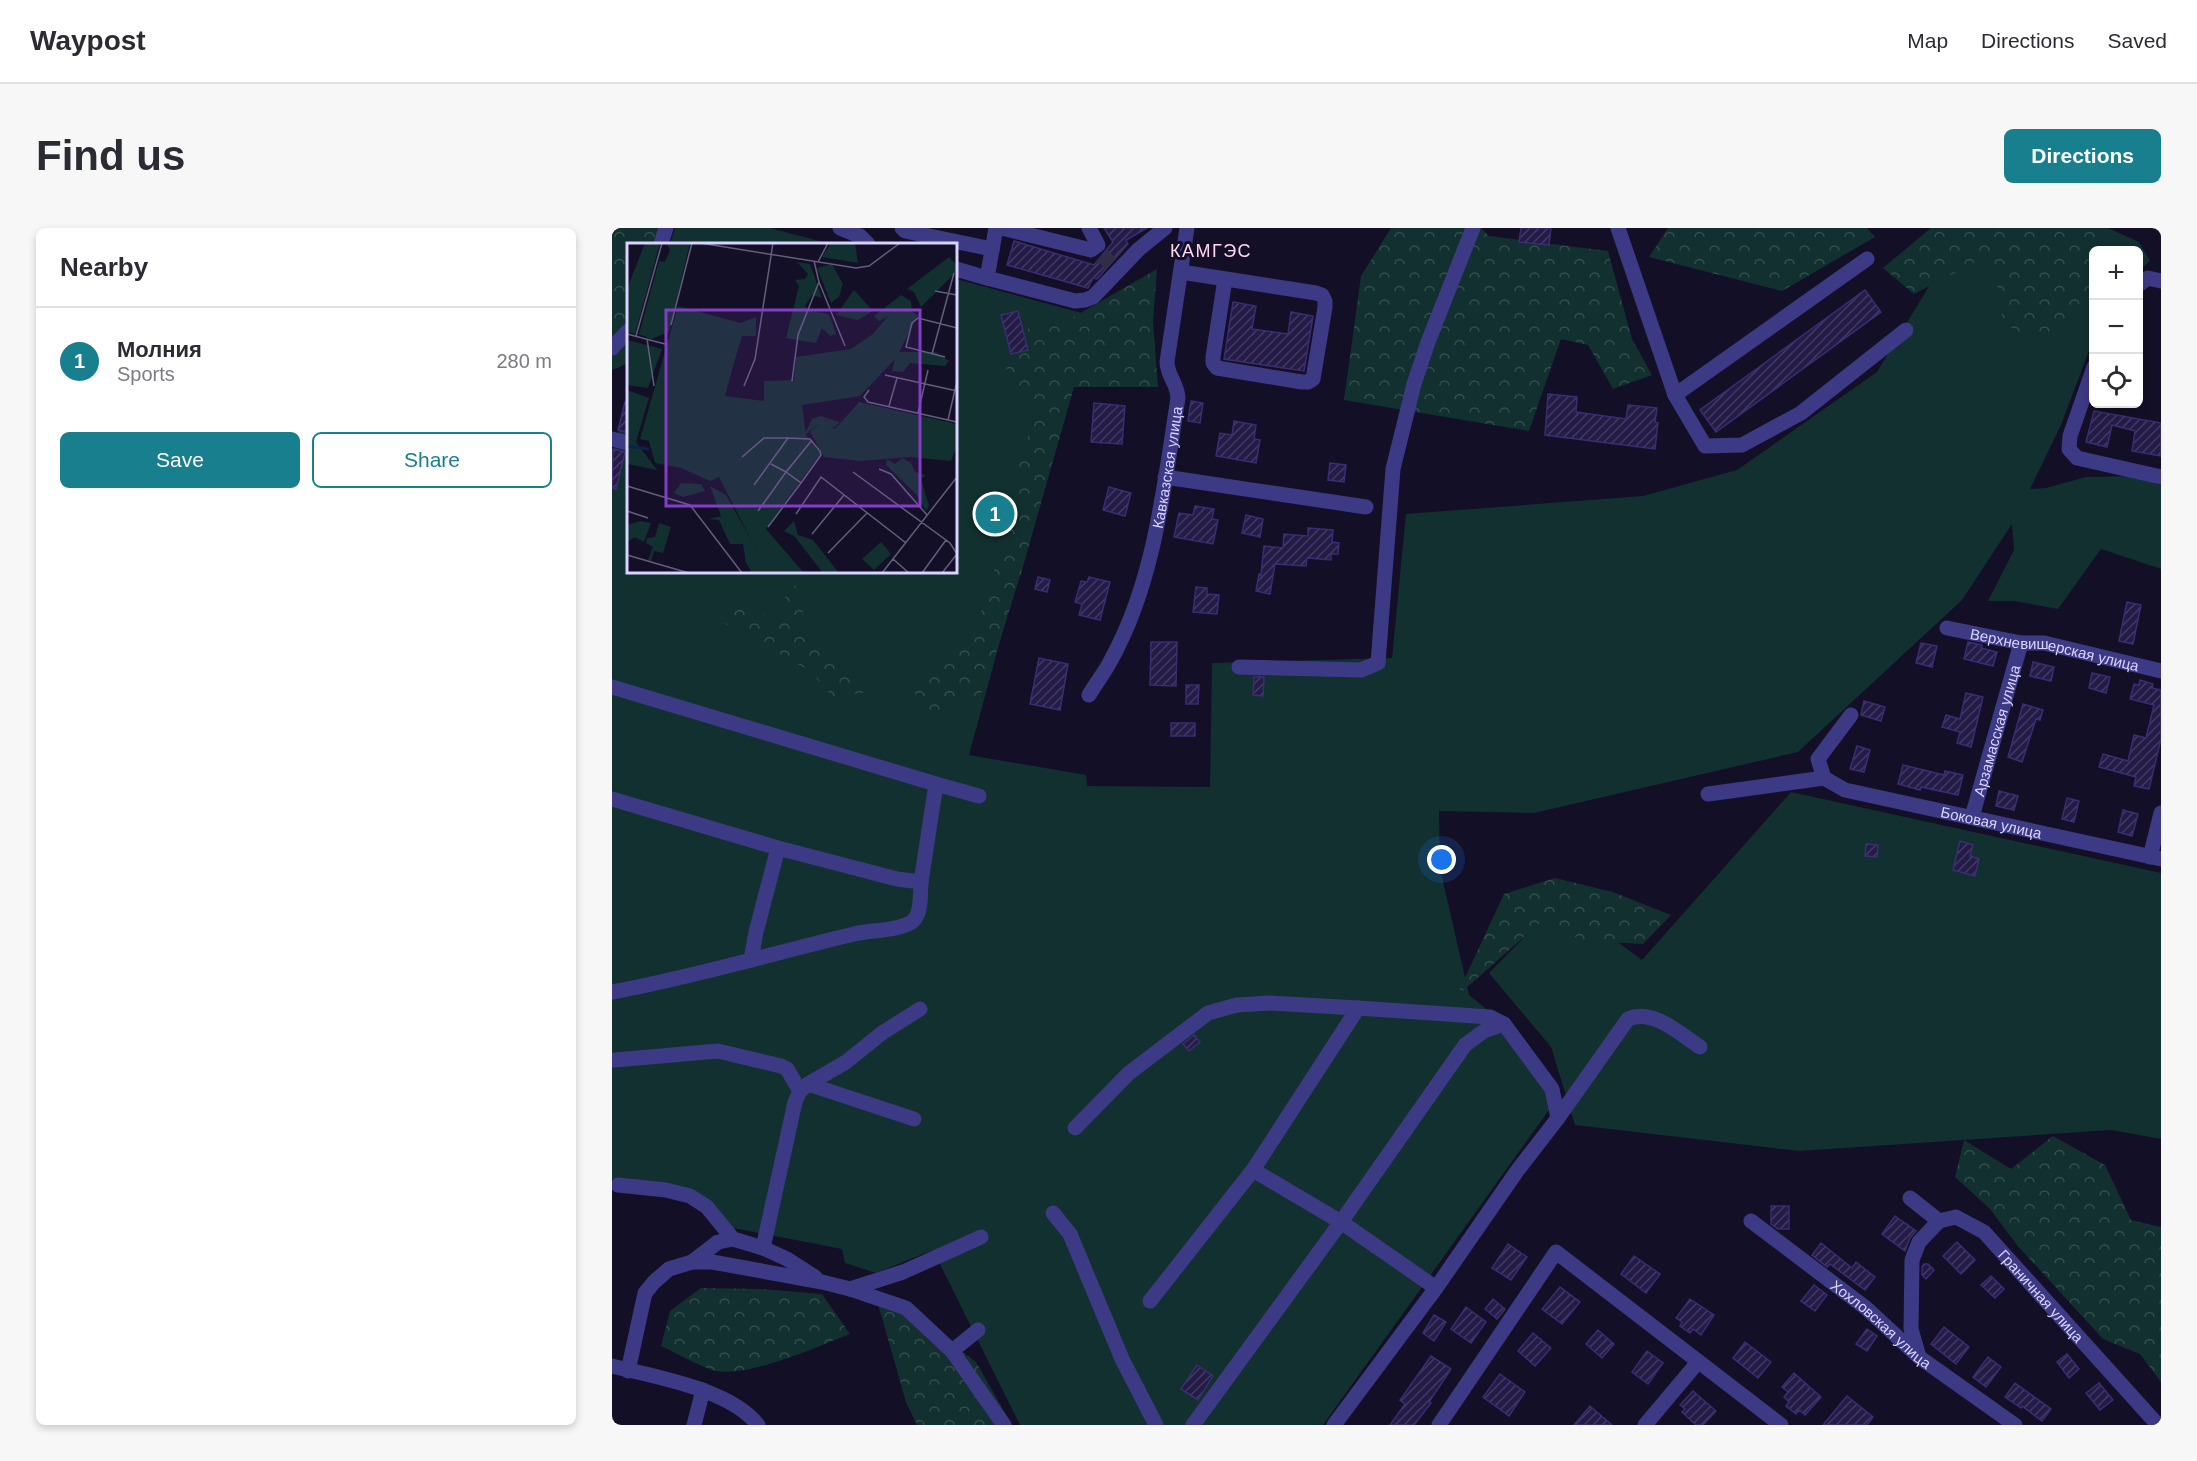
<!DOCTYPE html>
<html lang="en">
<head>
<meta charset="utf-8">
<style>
	body { margin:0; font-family:Helvetica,sans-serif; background:#f7f7f7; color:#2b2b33 }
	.controls { position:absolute; right:18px; top:18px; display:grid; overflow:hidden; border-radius:9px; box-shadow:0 3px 9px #0003 }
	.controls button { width:54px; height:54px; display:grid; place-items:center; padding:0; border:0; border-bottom:2px solid #e1e1e2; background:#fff; color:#2b2b33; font:30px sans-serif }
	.you { position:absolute; left:830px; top:632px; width:21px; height:21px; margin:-15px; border:4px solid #fff; border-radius:50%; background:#1a73e8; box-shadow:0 0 0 9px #1a73e833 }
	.badge { display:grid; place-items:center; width:39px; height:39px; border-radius:50%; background:#187f8f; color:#fff; font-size:20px; font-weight:700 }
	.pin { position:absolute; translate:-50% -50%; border:3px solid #fff; box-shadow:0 2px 6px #0006 }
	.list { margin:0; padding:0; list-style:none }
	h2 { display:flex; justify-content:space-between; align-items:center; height:78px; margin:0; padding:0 24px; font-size:26px }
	h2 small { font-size:20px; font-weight:400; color:#7c7c81 }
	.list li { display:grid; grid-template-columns:39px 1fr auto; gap:18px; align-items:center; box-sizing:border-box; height:108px; padding:0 24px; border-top:2px solid #e1e1e2 }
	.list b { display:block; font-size:22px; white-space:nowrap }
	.list p { margin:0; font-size:20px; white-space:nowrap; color:#7c7c81 }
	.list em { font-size:20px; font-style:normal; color:#7c7c81 }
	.actions { display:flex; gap:12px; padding:18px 24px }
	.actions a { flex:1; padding:14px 0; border:2px solid #187f8f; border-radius:9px; text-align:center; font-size:21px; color:#187f8f }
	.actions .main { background:#187f8f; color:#fff }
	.icon { flex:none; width:33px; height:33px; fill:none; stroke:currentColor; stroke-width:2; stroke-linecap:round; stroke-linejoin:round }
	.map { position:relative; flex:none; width:1549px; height:1197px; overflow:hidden; border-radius:9px }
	header { display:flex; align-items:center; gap:36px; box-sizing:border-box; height:84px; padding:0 30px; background:#fff; border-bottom:2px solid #e1e1e2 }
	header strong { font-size:28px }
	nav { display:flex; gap:33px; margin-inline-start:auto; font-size:21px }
	.intro { display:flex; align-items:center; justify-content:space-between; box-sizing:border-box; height:144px; padding:0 36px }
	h1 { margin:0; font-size:42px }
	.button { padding:15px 27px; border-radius:9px; background:#187f8f; color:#fff; font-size:21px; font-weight:700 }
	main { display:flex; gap:36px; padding:0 36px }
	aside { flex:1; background:#fff; border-radius:9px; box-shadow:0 3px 9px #0003 }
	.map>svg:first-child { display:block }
	.green { fill:#12302f }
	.forest { fill:url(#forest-crowns) }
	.building { fill:url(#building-hatch); stroke:#3b2d73; stroke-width:1.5 }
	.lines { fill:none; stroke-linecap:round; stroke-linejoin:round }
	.minor-tunnel { stroke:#312d47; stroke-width:15; stroke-dasharray:15 8; stroke-linecap:butt }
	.minor { stroke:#3d3a85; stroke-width:15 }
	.labels { text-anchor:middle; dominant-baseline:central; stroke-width:6; stroke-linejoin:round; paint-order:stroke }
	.street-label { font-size:15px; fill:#d9d4ff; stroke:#130f26 }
	.quarter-label { font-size:18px; letter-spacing:1.5px; fill:#ffd6f0; stroke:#130f26 }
	.inset-river { fill:none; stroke:#0c2248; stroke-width:3 }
	.inset-road { fill:none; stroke:#625e7d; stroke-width:1.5 }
	.view { fill:#843dc5; fill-opacity:0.15; stroke:#843dc5; stroke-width:3 }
	.inset-edge { fill:none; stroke:#d9d4ff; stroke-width:3 }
</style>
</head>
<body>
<header>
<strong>Waypost</strong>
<nav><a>Map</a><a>Directions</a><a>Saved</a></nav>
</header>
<div class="intro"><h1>Find us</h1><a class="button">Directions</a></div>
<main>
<aside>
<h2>Nearby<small></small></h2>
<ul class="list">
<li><span class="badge">1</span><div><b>Молния</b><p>Sports</p></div><em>280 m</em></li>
</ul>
<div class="actions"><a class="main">Save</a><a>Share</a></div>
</aside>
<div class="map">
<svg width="1549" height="1197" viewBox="0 0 1549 1197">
	<defs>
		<pattern id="forest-crowns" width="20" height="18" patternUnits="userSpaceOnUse" patternTransform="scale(1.5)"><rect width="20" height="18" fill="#12302f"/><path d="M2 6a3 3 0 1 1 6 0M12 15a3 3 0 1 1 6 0" fill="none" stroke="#344d4e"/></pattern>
		<pattern id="building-hatch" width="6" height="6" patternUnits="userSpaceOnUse" patternTransform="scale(1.5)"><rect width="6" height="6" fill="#241b47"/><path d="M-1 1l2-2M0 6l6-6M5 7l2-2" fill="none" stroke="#433b63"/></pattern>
	</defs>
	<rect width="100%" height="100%" fill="#130f26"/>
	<path class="green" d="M63 0H158L219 16H58Z
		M1378 0H1496L1527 14 1538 33 1527 43 1526 22H1482L1481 112 1449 197 1418 261 1434 260 1474 249 1523 248 1549 257V341L1489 321 1446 381 1403 373H1376L1402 322 1400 296 1350 372 1186 524 922 585 827 583 828 640 857 767 888 792 942 875 711 1197H408L321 1022 264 1045 233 1035 230 1021 121 1000 88 968 0 951V228L16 168V344H344V51L477 87 357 527 474 547 475 558 598 559 600 435 780 430 794 286 1031 268 1125 242 1265 144 1322 50Z
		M1179 564 1549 645V911L1499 902 1187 923 963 897 939 819 877 745 949 672 1030 732Z"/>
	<path class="forest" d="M0 0H46L43 16H16V127L14 136 0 142Z
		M779 0H869L877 8 996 23 1020 111 1040 147 1001 161 976 117 949 111 917 203 732 172 749 48Z
		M1056 0H1255L1263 9 1170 63 1037 29Z
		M1319 0H1489L1488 14 1492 22H1482L1481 59 1433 116 1391 96 1381 25 1302 66 1271 40Z
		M545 41 541 94 546 159H462L410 342 372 463 321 490 301 463 363 403 383 340 403 252 424 181 394 141 420 94 451 95Z
		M182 353 200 416 260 463 222 470 198 443 105 391 111 374 162 389Z
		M943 650 1001 664 1059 687 1031 716 972 713 929 694 844 769 892 666Z
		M1441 908 1493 937 1519 992 1549 999V1154L1528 1126 1491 1111 1405 1017 1378 981 1343 949 1352 912 1399 941Z
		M89 1060 149 1061 210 1066 238 1106C206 1118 133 1152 100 1142 83 1136 66 1126 49 1118L58 1083Z
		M266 1076 301 1088 364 1134 400 1197H305L294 1174Z"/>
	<path class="building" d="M492 0H535L514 12 516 16 485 51 481 50 476 60 395 37 402 13 482 37 501 14Z
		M909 0H939L937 17 907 14Z
		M1253 62 1269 84 1104 204 1088 182Z
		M621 74 644 78 640 101 676 106 679 84 701 88 692 143 612 131Z
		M406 83 416 122 399 126 389 87Z
		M936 166 965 169 964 184 1014 191 1016 177 1045 180 1043 194 1046 195 1043 221 933 207Z
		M579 173 591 175 588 195 576 193Z
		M13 174 16 175V205L6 202Z
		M482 175 513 178 510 216 479 214Z
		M1482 183 1549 195V228L1520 223 1523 203 1500 197 1495 219 1474 214Z
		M622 193 644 197 642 211 648 212 644 235 604 228 608 205 620 207Z
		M1 221 13 224 4 261 0 260Z
		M718 235 734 237 732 254 716 252Z
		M497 259 519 265 513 288 491 282Z
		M583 278 602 281 600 291 606 292 601 316 562 309 567 285 581 287Z
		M634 287 651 291 648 309 630 305Z
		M696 300 721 302 720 314 727 315 726 326H719V332L695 330 694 338 663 336 658 366 644 363 647 346 649 347 652 318 671 320 672 306 696 308Z
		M426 349 438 352 435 364 423 361Z
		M477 349 498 354 488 392 467 387 470 376 463 374 469 353 475 354Z
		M584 359 595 360V366L607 367 605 386 581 384Z
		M1515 374 1529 377 1521 416 1507 413Z
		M539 414H565L564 458 538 457Z
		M1356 414 1370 417 1369 420 1385 424 1381 438 1352 431Z
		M1309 415 1325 418 1320 439 1304 435Z
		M427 430 456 436 448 482 418 476Z
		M1421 434 1442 439 1439 453 1418 448Z
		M1480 445 1498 449 1494 465 1477 460Z
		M642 449H652L651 468 641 467Z
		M1528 452 1541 456 1540 460 1549 462V511L1537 561 1522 558 1524 549 1487 539 1491 526 1516 533 1522 507 1534 510 1542 477 1518 471 1522 456 1527 457Z
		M574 457H587L586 476H574Z
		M1354 465 1371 469 1359 519 1345 515 1348 504 1330 499 1334 487 1348 491Z
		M1252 473 1273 479 1269 493 1249 487Z
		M1411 476 1431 482 1428 492 1424 491 1410 534 1396 529Z
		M559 495H583V508H559Z
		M1245 518 1258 522 1252 544 1238 541Z
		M1291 537 1332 547 1333 543 1351 547 1346 567 1309 559 1308 562 1286 556Z
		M1387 563 1406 568 1402 582 1384 578Z
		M1455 570 1467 573 1462 594 1450 591Z
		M1511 582 1526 586 1520 608 1506 604Z
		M1348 613 1361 617 1358 628 1367 631 1363 648 1341 642Z
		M1254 616 1266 617 1265 629 1253 628Z
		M582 807 588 814 577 823 571 816Z
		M1159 978H1177V1001H1166L1159 996Z
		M1283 988 1304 1003 1298 1010 1293 1023 1270 1006Z
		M1345 1014 1363 1032 1349 1046 1331 1028Z
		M1209 1015 1240 1040 1244 1034 1263 1049 1253 1062 1218 1036 1215 1039 1200 1027Z
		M896 1016 915 1029 899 1052 880 1040Z
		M1022 1028 1048 1046 1034 1065 1009 1046Z
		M1312 1036H1316L1322 1042 1314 1051 1310 1047V1039Z
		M1379 1048 1392 1061 1383 1070 1369 1057Z
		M1202 1057 1215 1067 1203 1083 1189 1073Z
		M948 1059 968 1074 950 1096 930 1081Z
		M881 1071 893 1081 885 1091 873 1081Z
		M1078 1071 1102 1087 1089 1107 1081 1101 1078 1105 1068 1098 1070 1094 1064 1090Z
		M854 1079 874 1094 859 1115 839 1101Z
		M822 1087 834 1094 822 1113 811 1105Z
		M1332 1099 1357 1119 1344 1136 1319 1116Z
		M1255 1101 1265 1108 1255 1123 1244 1116Z
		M986 1102 1002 1116 990 1130 974 1116Z
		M921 1105 939 1120 923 1138 906 1123Z
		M1133 1114 1159 1134 1146 1150 1121 1130Z
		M1035 1123 1051 1135 1036 1156 1020 1144Z
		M1455 1126 1467 1141 1457 1150 1445 1134Z
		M819 1128 839 1141 817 1174 819 1175 802 1197H778L793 1176 788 1172Z
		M1376 1129 1389 1139 1374 1159 1361 1149Z
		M585 1137 601 1148 586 1172 569 1161Z
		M1182 1145 1209 1169 1193 1187 1187 1182 1184 1186 1174 1178 1177 1174 1172 1169 1176 1164 1170 1159Z
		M888 1146 913 1164 897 1188 871 1169Z
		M1403 1155 1439 1181 1430 1193 1410 1178 1409 1180 1393 1169Z
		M1487 1155 1501 1172 1488 1182 1474 1165Z
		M1081 1163 1104 1183 1091 1197H1084L1070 1184 1073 1181 1068 1177Z
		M1235 1168 1261 1189 1255 1197H1211Z
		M978 1178 1000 1197H962Z"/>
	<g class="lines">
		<path class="minor-tunnel" d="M490 27 499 36"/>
		<g class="minor">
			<path d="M228 0 248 8 256 16"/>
			<path d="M290 0 293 3 380 21"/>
			<path d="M384 0 375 50 463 73 473 72 481 69 527 21 553 0"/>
			<path d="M390 0 479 22 486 17 477 0"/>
			<path d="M1006 0 1063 167 1093 218 1130 217 1189 185 1294 102"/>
			<path d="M49 16 54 0"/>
			<path d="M344 41 375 50"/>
			<path d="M569 44 704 65 710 67 713 73V79L701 151 696 154H690L605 140 601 135V129L613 51"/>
			<path d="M1526 57 1536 50 1549 53"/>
			<path d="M0 120 16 103"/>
			<path d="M1482 139 1458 208 1457 221 1465 230 1549 249"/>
			<path d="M1063 167 1255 31"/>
			<path d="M0 211 16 215"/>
			<path d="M553 249 754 279"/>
			<path id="s1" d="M1335 400 1409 415H1432L1549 443"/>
			<path d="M627 439 749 442 766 435 781 241 802 156 816 114 861 0"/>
			<path d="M0 459 324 556 309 654 285 651 166 620 0 571"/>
			<path id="s2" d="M477 467C484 455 493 444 499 432 543 353 552 257 566 170 565 154 556 150 555 134L575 0"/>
			<path id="s3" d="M1212 550 1233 562 1549 631"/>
			<path d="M1212 550 1206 531 1239 487"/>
			<path d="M324 556 367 568"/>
			<path d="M1096 566 1212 550"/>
			<path id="s4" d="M1360 589 1409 415"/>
			<path d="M1538 629 1549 585"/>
			<path d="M139 732 144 704 166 620"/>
			<path d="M0 764C82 749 162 725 242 706 258 702 289 703 301 693 310 685 308 665 309 654"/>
			<path d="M746 780 878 789 892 796 940 861 946 890 905 943 824 1060"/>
			<path d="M3 832 106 823 169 838 175 841 188 863"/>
			<path d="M196 856 302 891"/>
			<path d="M946 890 1016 791C1041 780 1068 806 1088 819"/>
			<path d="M463 900 517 845 596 785 625 777 657 775 746 780 641 942 538 1073"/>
			<path d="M641 942 729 994 853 817 872 803 892 796"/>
			<path d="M6 957 54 962 78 968 95 979 121 1011 151 1020 175 1031 203 1049"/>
			<path id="s5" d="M1298 970 1327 993 1344 989 1372 1004 1546 1197"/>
			<path d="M441 985 458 1006 510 1131 544 1197"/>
			<path id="s6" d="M1139 993 1254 1080 1307 1129 1403 1197"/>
			<path d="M151 1020 183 874 188 863 196 856 234 834 270 805 308 781"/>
			<path d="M80 1034 106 1014 121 1011"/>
			<path d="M238 1061 291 1044 369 1009"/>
			<path d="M340 1123 366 1102"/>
			<path d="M1307 1129 1299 1101 1300 1032 1307 1014 1327 993"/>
			<path d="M0 1138C43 1149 118 1161 146 1197"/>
			<path d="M16 1143 33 1065 42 1054 57 1041 80 1034H100L210 1054 238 1061 294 1080 340 1123 392 1197"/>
			<path d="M82 1197 91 1162"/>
			<path d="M581 1197 729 994 824 1060 722 1197"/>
			<path d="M827 1197 944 1024 1169 1197"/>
			<path d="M1033 1197 1086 1134"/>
		</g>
	</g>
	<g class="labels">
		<g class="street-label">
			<text stroke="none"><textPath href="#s2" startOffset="243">Кавказская улица</textPath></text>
			<text stroke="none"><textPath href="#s1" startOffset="110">Верхневишерская улица</textPath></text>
			<text stroke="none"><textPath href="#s4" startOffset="90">Арзамасская улица</textPath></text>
			<text stroke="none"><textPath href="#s3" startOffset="174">Боковая улица</textPath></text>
			<text stroke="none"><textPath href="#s5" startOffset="172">Граничная улица</textPath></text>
			<text stroke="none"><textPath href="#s6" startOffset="166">Хохловская улица</textPath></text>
		</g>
		<g class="quarter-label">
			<text x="599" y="23">КАМГЭС</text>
		</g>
	</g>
	<g transform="translate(15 15)">
		<rect width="330" height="330" fill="#130f26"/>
		<path d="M271 61 291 72 272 109H309L322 118 318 123 283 120 276 129 265 128 268 116 233 153 175 162 179 192 194 210 139 286 177 330H125L118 318 130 308 92 234 83 238 54 225 28 220 22 198 13 196 51 63 117 81 98 153 137 158V138L167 137 169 114 224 106 246 91ZM0 97 35 106 21 145 0 142ZM232 159 330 181V202L324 218 284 214 233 218 197 214 183 189 195 177 208 186ZM0 195 9 199 30 227 0 221ZM167 278 171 292 186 297 212 330H196L167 293 157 288Z" fill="#12302f"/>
		<path d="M18 0H33L8 91 0 89V46ZM39 0H63L42 89 24 96 12 91 32 18 38 19 43 7ZM204 0H228L231 20 195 14ZM322 14 330 22V28L294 64 287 49 280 46ZM170 19 183 21 195 55 185 52 178 63 183 68 202 71 209 91 203 93 195 85 189 100 159 95 172 43 168 37 178 36 181 31ZM205 21 216 41 212 54 204 60 190 25ZM227 47 246 68 231 77 209 72ZM274 52 284 58 285 73 274 86 267 83 265 71 252 78 247 73ZM129 74V93H115L100 143 92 147 89 143 99 133 109 97 104 90 108 82ZM0 147 22 155 9 199 0 195ZM194 173 213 179 208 184 191 181 177 193 185 176ZM275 215 284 220 288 229 298 232 294 236 302 263 299 268 289 251 259 222 260 216 268 221ZM54 240 74 241 78 248 56 254 47 250ZM83 243 99 252 133 312 119 320 116 301H103L92 277 81 276 94 273ZM13 278 24 280 17 299 8 294 0 299V282ZM32 280 44 284 36 310 27 308 24 319 21 317 26 304 19 300 20 295 28 294ZM254 299 264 311 247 327 235 316Z" fill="#12302f"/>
		<path class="inset-river" d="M0 203 22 206"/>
		<path class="inset-road" d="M73 0 229 25 242 23 273 0M191 19 201 0M192 39 218 103M308 48 330 52M44 82 65 0M0 91 38 101M9 93 35 0M20 96 27 143M305 111 327 30M318 114 279 104 285 80 291 75 330 85M258 132 330 148M165 138 171 92 192 39 187 18M117 143 128 116 146 0M242 147 237 154 241 159 330 179M262 163 270 135M291 170 301 127M321 177 330 138M161 195 183 196 193 208 194 212 174 240M115 214 137 195H161L127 242M144 221 159 229 185 197M252 226 264 231 300 272M226 229 323 300 330 311M0 243 63 262 115 330M0 268 21 275M131 268 159 229 174 240 141 284M169 271 194 234 279 300M185 291 217 252M201 310 240 270M0 312 62 330M266 316 282 330M255 330 330 234M295 330 319 297M315 330 330 311"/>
		<path class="view" d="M39 67H293V263H39Z"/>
		<rect width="330" height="330" class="inset-edge"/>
	</g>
</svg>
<div class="controls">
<button>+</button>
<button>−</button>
<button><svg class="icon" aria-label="locate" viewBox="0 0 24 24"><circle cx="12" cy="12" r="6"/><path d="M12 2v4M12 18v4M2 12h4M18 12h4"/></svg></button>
</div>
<div class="you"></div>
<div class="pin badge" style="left:383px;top:286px">1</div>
</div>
</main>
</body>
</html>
